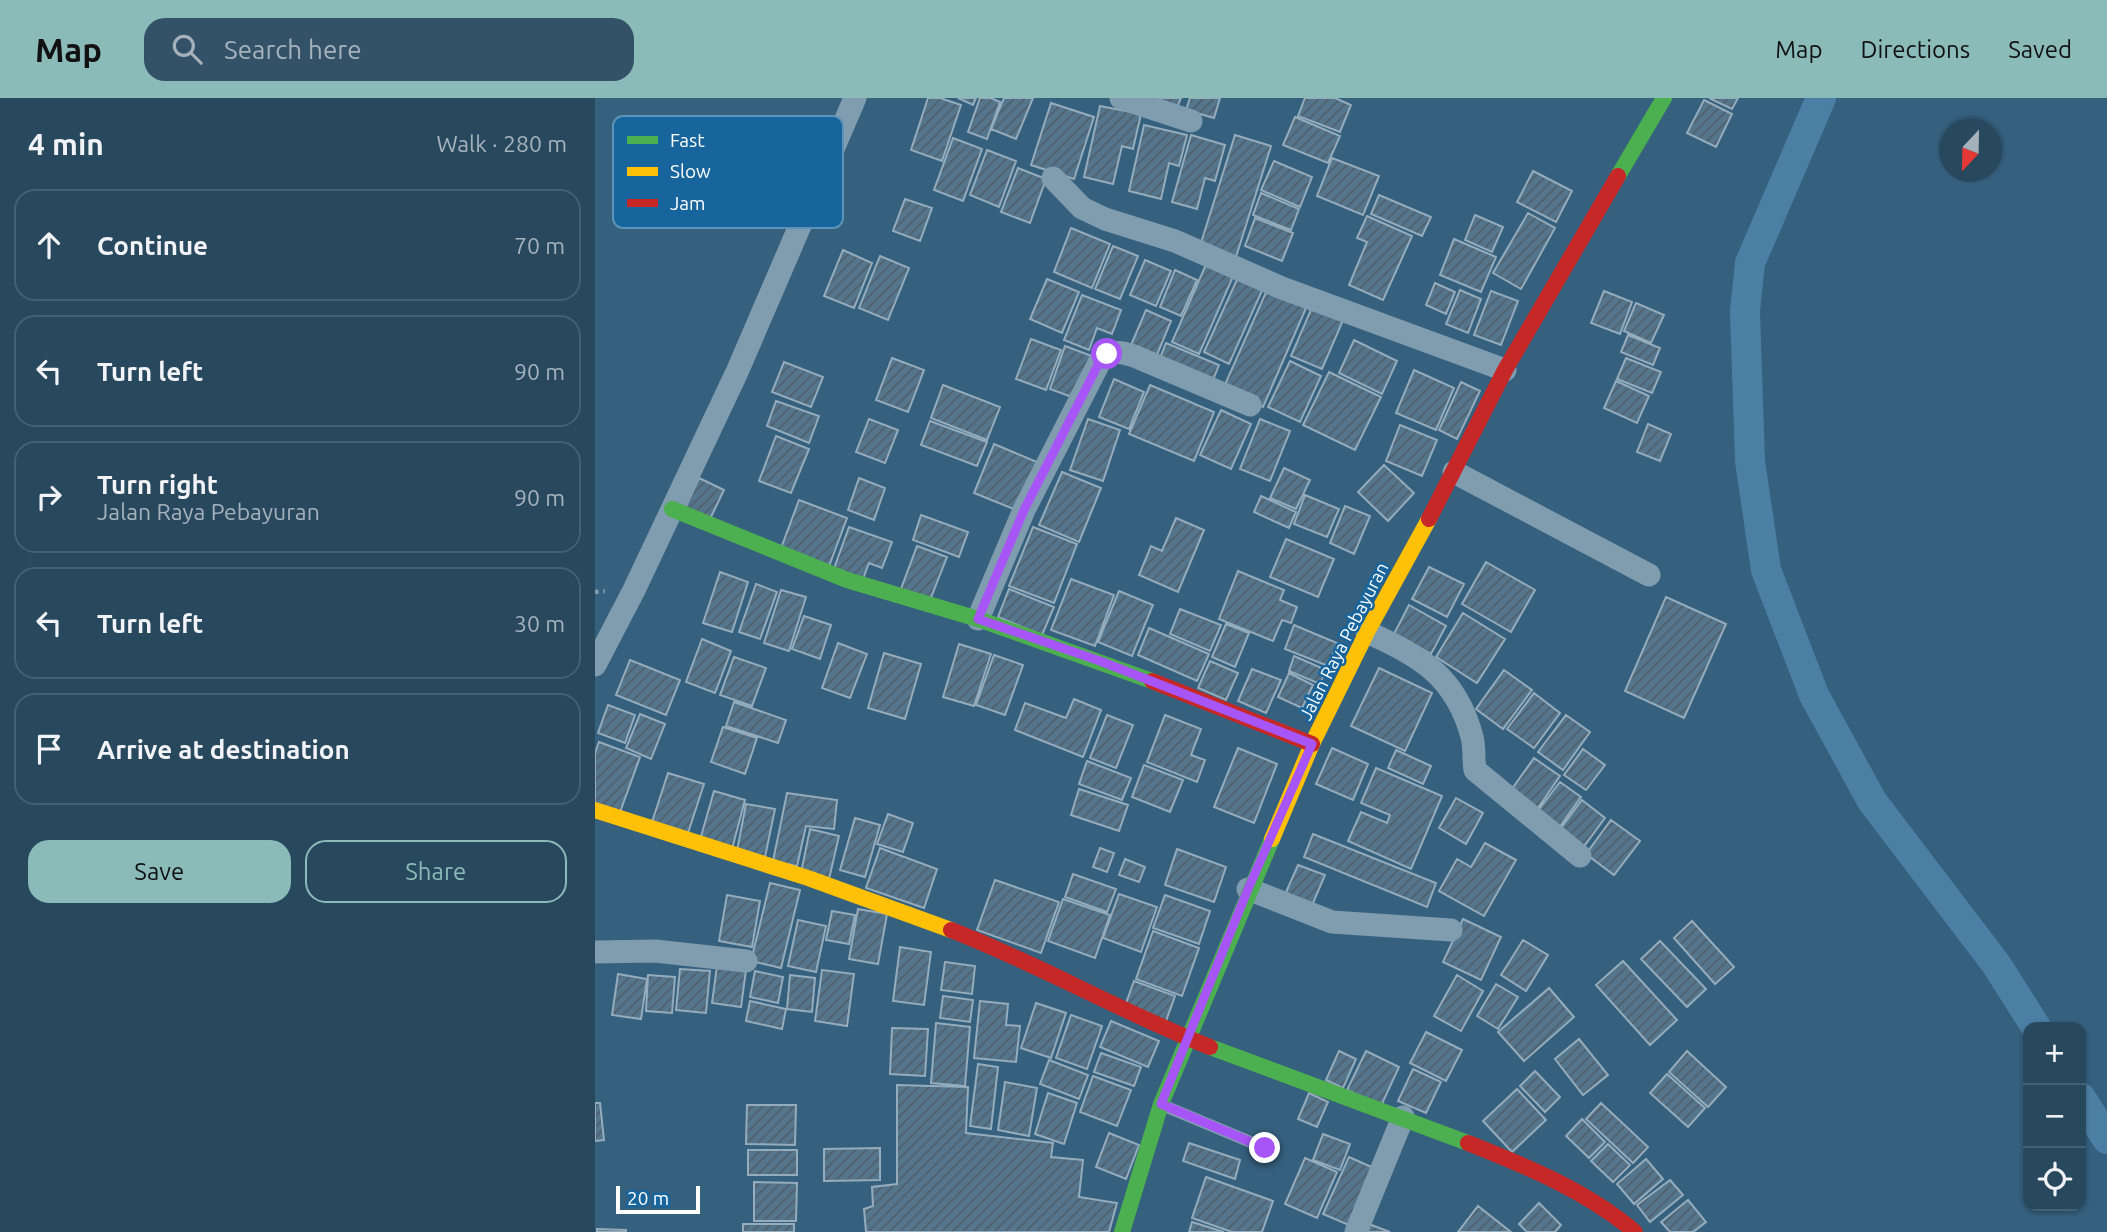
<!DOCTYPE html>
<html lang="en">
<head>
<meta charset="utf-8">
<style>
	body { margin:0; font-family:Ubuntu,sans-serif; background:#345267; color:#f1f3f6 }
	.controls { position:absolute; right:21px; bottom:21px; display:grid; overflow:hidden; border-radius:14px; box-shadow:0 2px 5px #0004 }
	.controls button { width:63px; height:63px; display:grid; place-items:center; padding:0; border:0; border-bottom:2px solid #446073; background:#28485e; color:#f1f3f6; font:35px sans-serif }
	.compass { position:absolute; left:1344px; top:21px; width:63px; height:63px; border-radius:50%; background:#28485e; box-shadow:0 2px 5px #0004; rotate:202deg }
	.scale { position:absolute; left:21px; bottom:18px; width:84px; box-sizing:border-box; padding-left:7px; border:4px solid #fff; border-top:0; font-size:19px; line-height:24px; white-space:nowrap; color:#fff; -webkit-text-stroke:5px #17659c; paint-order:stroke }
	.stop { position:absolute; width:21px; height:21px; margin:-16px; border:5px solid #a855f7; border-radius:50%; background:#fff }
	.stop.end { background:#a855f7; border-color:#fff; box-shadow:0 2px 7px #0008 }
	.list { margin:0; padding:0; list-style:none }
	h2 { display:flex; justify-content:space-between; align-items:center; height:91px; margin:0; padding:0 28px; font-size:30px }
	h2 small { font-size:23px; font-weight:400; color:#a5b2bc }
	.list li { display:grid; grid-template-columns:46px 1fr auto; gap:21px; align-items:center; box-sizing:border-box; height:112px; margin:0 14px 14px; padding:0 14px; border:2px solid #446073; border-radius:21px }
	.list b { display:block; font-size:26px; white-space:nowrap }
	.list p { margin:0; font-size:23px; white-space:nowrap; color:#a5b2bc }
	.list em { font-size:23px; font-style:normal; color:#a5b2bc }
	.actions { display:flex; gap:14px; padding:21px 28px }
	.actions a { flex:1; padding:16px 0; border:2px solid #8bbbb9; border-radius:21px; text-align:center; font-size:24px; color:#8bbbb9 }
	.actions .main { background:#8bbbb9; color:#111 }
	.icon { flex:none; width:38px; height:38px; fill:none; stroke:currentColor; stroke-width:2; stroke-linecap:round; stroke-linejoin:round }
	.map { position:relative; flex:none; width:1512px; height:1134px; overflow:hidden }
	header { display:flex; align-items:center; gap:42px; box-sizing:border-box; height:98px; padding:0 35px; background:#8bbbb9; color:#111 }
	header strong { font-size:33px }
	nav { display:flex; gap:38px; margin-inline-start:auto; font-size:24px }
	.search { width:490px; height:63px; background:#345267; display:flex; align-items:center; gap:18px; box-sizing:border-box; padding:0 24px; border-radius:21px; color:#a5b2bc; font-size:26px }
	main { display:flex }
	aside { flex:1; background:#28485e }
	.map>svg:first-child { display:block }
	.lines { fill:none; stroke-linecap:round; stroke-linejoin:round }
	.canal { stroke:#4c7fa4; stroke-width:30 }
	.building { fill:url(#building-hatch); stroke:#94acbc; stroke-width:2 }
	.path { stroke:#809caf; stroke-width:4.5; stroke-dasharray:3.5 5; stroke-linecap:butt }
	.lane { stroke:#809caf; stroke-width:12 }
	.street { stroke:#809caf; stroke-width:23 }
	.fast { stroke:#4caf50; stroke-width:16 }
	.slow { stroke:#ffc107; stroke-width:16 }
	.jam { stroke:#c62828; stroke-width:16 }
	.route { stroke:#a855f7; stroke-width:9 }
	.labels { text-anchor:middle; dominant-baseline:central; stroke-width:5; stroke-linejoin:round; paint-order:stroke }
	.street-label { font-size:18px; fill:#fff; stroke:#17659c }
	.key { fill:#17659c; stroke:#5d93ba; stroke-width:2 }
	.key-label { font-size:19px; fill:#fff }
</style>
</head>
<body>
<header>
<strong>Map</strong>
<div class="search"><svg class="icon" aria-label="search" viewBox="0 0 24 24"><circle cx="10" cy="10" r="6"/><path d="M15 15l6 6"/></svg>Search here</div>
<nav><a>Map</a><a>Directions</a><a>Saved</a></nav>
</header>
<main>
<aside>
<h2>4 min<small>Walk · 280 m</small></h2>
<ul class="list">
<li><svg class="icon" aria-label="ahead" viewBox="0 0 24 24"><path d="M12 20V5M6 11l6-6 6 6"/></svg><div><b>Continue</b></div><em>70 m</em></li>
<li><svg class="icon" aria-label="left" viewBox="0 0 24 24"><path d="M17 20v-9H6M10 6l-5 5 5 5"/></svg><div><b>Turn left</b></div><em>90 m</em></li>
<li><svg class="icon" aria-label="right" viewBox="0 0 24 24"><path d="M7 20v-9h11M14 6l5 5-5 5"/></svg><div><b>Turn right</b><p>Jalan Raya Pebayuran</p></div><em>90 m</em></li>
<li><svg class="icon" aria-label="left" viewBox="0 0 24 24"><path d="M17 20v-9H6M10 6l-5 5 5 5"/></svg><div><b>Turn left</b></div><em>30 m</em></li>
<li><svg class="icon" aria-label="arrive" viewBox="0 0 24 24"><path d="M6 21V4h12l-3 4 3 4H6"/></svg><div><b>Arrive at destination</b></div></li>
</ul>
<div class="actions"><a class="main">Save</a><a>Share</a></div>
</aside>
<div class="map">
<svg width="1512" height="1134" viewBox="0 0 1512 1134">
	<defs>
		<pattern id="building-hatch" width="6" height="6" patternUnits="userSpaceOnUse" patternTransform="scale(1.75)"><rect width="6" height="6" fill="#54768d"/><path d="M-1 1l2-2M0 6l6-6M5 7l2-2" fill="none" stroke="#505f69"/></pattern>
	</defs>
	<rect width="100%" height="100%" fill="#35607e"/>
	<g class="lines">
		<path class="canal" d="M1226 0 1155 165 1150 213 1155 363 1171 472 1219 597 1277 703 1401 866 1441 929
			M1486 1000 1512 1041"/>
	</g>
	<path class="building" d="M333 0H345L366 7 347 63 316 52Z
		M363 0H381L378 7Z
		M385 0H396L405 4 392 41 373 34Z
		M409 0H438L421 41 396 31Z
		M559 0H586L582 9Z
		M595 0H625L619 20 591 12Z
		M710 0H740L756 7 745 34 703 18Z
		M1114 0H1143L1137 11Z
		M1109 2 1137 16 1121 49 1092 35Z
		M456 5 499 19 479 81 436 67Z
		M505 8 546 16 538 51 527 48 518 86 489 79Z
		M700 19 745 38 733 65 688 47Z
		M549 27 592 37 584 68 574 65 566 101 534 93Z
		M596 37 630 47 620 83 610 80 602 111 577 104Z
		M640 37 676 48 640 162 604 151Z
		M358 40 387 51 368 103 339 92Z
		M392 52 421 63 404 109 375 97Z
		M737 60 784 78 768 117 722 98Z
		M679 63 717 79 705 109 666 92Z
		M423 70 451 81 435 125 406 114Z
		M938 73 977 93 961 124 922 104Z
		M666 95 704 111 696 132 658 117Z
		M784 97 836 119 827 138 776 116Z
		M310 101 337 110 325 143 298 133Z
		M933 115 960 130 926 191 898 175Z
		M880 117 908 129 897 154 870 142Z
		M772 118 817 138 788 202 754 187 772 144 762 140Z
		M660 120 698 135 687 163 650 148Z
		M476 130 515 146 497 190 459 174Z
		M859 141 901 159 886 194 845 177Z
		M518 148 543 158 525 201 500 191Z
		M248 152 277 165 259 210 229 198Z
		M285 158 314 170 293 222 264 210Z
		M550 162 576 173 561 208 535 197Z
		M613 162 640 174 604 256 577 244Z
		M580 172 602 182 586 218 565 209Z
		M645 175 670 186 634 266 609 254Z
		M452 181 484 194 467 235 435 221Z
		M840 185 860 194 851 216 831 207Z
		M672 192 711 210 668 309 628 291Z
		M865 192 886 201 873 235 851 226Z
		M896 193 923 203 906 247 879 237Z
		M1009 193 1037 204 1025 236 996 225Z
		M487 197 526 212 517 236 502 230 494 252 469 242Z
		M1041 205 1069 217 1056 245 1029 233Z
		M718 207 749 220 727 271 696 258Z
		M551 212 576 223 559 264 533 254Z
		M1033 237 1065 250 1058 267 1026 254Z
		M436 241 466 252 451 292 421 281Z
		M759 242 802 263 787 296 744 275Z
		M571 245 624 267 616 287 563 265Z
		M470 248 497 258 482 301 455 291Z
		M297 260 329 272 313 314 281 302Z
		M1031 260 1066 274 1057 295 1022 281Z
		M695 263 726 278 705 324 673 309Z
		M189 264 228 279 216 309 177 294Z
		M819 272 859 290 841 332 801 315Z
		M734 274 786 299 760 352 708 327Z
		M519 281 549 294 534 331 504 319Z
		M1021 283 1054 298 1042 325 1009 310Z
		M866 284 885 293 862 341 844 332Z
		M348 287 405 309 392 342 336 320Z
		M555 287 619 314 599 363 534 336Z
		M181 303 224 318 214 345 172 328Z
		M626 312 656 326 636 371 605 357Z
		M274 321 303 332 290 365 261 354Z
		M493 321 525 332 508 383 475 372Z
		M665 321 695 333 675 383 645 371Z
		M335 323 392 344 382 368 326 347Z
		M1053 326 1076 336 1065 363 1042 354Z
		M805 327 842 342 827 378 791 363Z
		M181 338 214 351 196 395 164 383Z
		M399 346 442 364 421 412 379 395Z
		M789 367 819 395 793 423 763 394Z
		M689 370 715 382 701 411 675 400Z
		M467 374 506 390 484 444 444 427Z
		M104 380 129 392 115 421 90 410Z
		M264 380 290 390 279 422 253 412Z
		M710 397 744 411 732 439 699 426Z
		M666 398 701 414 694 430 659 414Z
		M204 402 252 420 233 471 185 453Z
		M750 408 775 418 759 456 735 445Z
		M326 417 373 434 364 459 318 442Z
		M581 420 609 432 583 494 544 477 556 448 567 453Z
		M254 429 297 444 287 470 274 465 266 486 237 476Z
		M438 429 482 446 459 505 414 488Z
		M691 441 739 461 723 499 675 479Z
		M322 448 352 459 335 502 306 491Z
		M891 464 940 492 916 534 867 506Z
		M834 469 869 486 852 519 817 501Z
		M643 473 689 492 685 502 702 509 696 525 687 522 678 543 624 521Z
		M125 474 153 484 137 534 108 525Z
		M476 481 519 497 500 548 456 532Z
		M161 486 182 494 165 541 144 534Z
		M414 491 459 509 447 537 403 519Z
		M186 492 211 499 194 553 169 545Z
		M524 493 558 507 537 558 503 544Z
		M1071 499 1131 526 1089 620 1030 593Z
		M814 507 851 528 836 556 799 536Z
		M585 511 626 527 615 553 575 536Z
		M868 515 910 541 882 585 841 559Z
		M209 518 236 527 225 561 197 551Z
		M631 526 654 535 640 569 617 559Z
		M699 527 742 545 733 568 690 551Z
		M554 530 614 556 602 583 543 557Z
		M107 541 136 553 120 595 91 584Z
		M243 545 272 556 255 600 227 590Z
		M364 546 396 556 379 608 348 599Z
		M289 555 326 566 310 621 273 610Z
		M399 557 428 567 410 617 381 607Z
		M699 558 731 572 725 586 694 573Z
		M139 559 171 570 157 608 125 597Z
		M35 562 85 582 71 617 21 597Z
		M615 563 643 575 631 602 603 590Z
		M784 570 837 595 810 653 756 628Z
		M657 571 686 582 671 615 643 603Z
		M909 572 937 592 908 631 881 611Z
		M694 575 718 587 707 610 683 599Z
		M939 595 965 615 939 650 912 631Z
		M479 601 506 612 488 659 420 632 430 605 471 620Z
		M139 604 191 622 183 645 131 628Z
		M13 607 40 617 30 645 3 635Z
		M45 616 70 626 56 661 31 650Z
		M512 617 538 627 521 670 495 660Z
		M570 617 606 631 596 657 610 662 602 684 552 664Z
		M971 617 995 634 968 672 943 654Z
		M128 629 162 640 150 676 116 664Z
		M4 644 45 659 24 717 0 709V655Z
		M643 650 682 666 659 725 619 709Z
		M737 650 773 666 758 702 721 686Z
		M988 651 1010 667 991 692 969 677Z
		M801 652 836 668 828 686 793 670Z
		M939 660 965 678 940 714 914 695Z
		M492 663 536 680 527 702 484 686Z
		M549 667 588 682 575 714 537 699Z
		M781 670 847 698 816 771 753 743 766 714 792 725 795 717 766 705Z
		M73 675 109 686 93 735 57 724Z
		M965 684 986 699 963 731 941 715Z
		M484 691 533 707 524 733 476 717Z
		M119 693 150 702 137 751 105 742Z
		M192 695 242 702 239 731 211 728 202 768 178 763Z
		M861 700 888 715 871 746 844 730Z
		M987 702 1010 720 987 751 963 734Z
		M151 706 180 711 170 759 142 753Z
		M293 716 318 725 308 754 282 746Z
		M260 720 285 727 270 779 245 772Z
		M1016 722 1045 743 1019 777 991 756Z
		M215 731 244 738 234 781 206 775Z
		M718 736 841 785 832 809 709 759Z
		M890 745 921 762 889 818 844 793 862 761 876 769Z
		M285 750 342 771 329 810 271 790Z
		M505 750 519 755 512 774 498 769Z
		M582 751 631 769 619 804 570 787Z
		M530 761 550 769 544 784 524 777Z
		M703 767 730 777 715 812 688 801Z
		M478 776 521 791 512 814 470 799Z
		M400 782 464 804 446 855 382 832Z
		M175 785 205 792 186 870 156 863Z
		M524 796 562 809 546 854 508 840Z
		M132 797 165 803 157 849 124 843Z
		M570 797 615 813 604 846 558 830Z
		M468 801 515 817 500 860 453 843Z
		M263 811 292 816 283 866 254 861Z
		M237 813 260 817 254 846 231 842Z
		M868 821 906 839 886 882 848 864Z
		M203 822 231 828 221 874 193 868Z
		M1097 823 1139 869 1120 886 1079 840Z
		M558 833 604 850 587 898 541 881Z
		M928 842 953 857 931 893 906 877Z
		M1065 843 1111 891 1092 909 1046 861Z
		M305 849 336 854 329 907 298 903Z
		M1028 863 1082 922 1055 947 1001 887Z
		M350 864 380 868 377 896 346 892Z
		M122 868 151 872 146 909 117 905Z
		M85 871 115 873 111 915 81 912Z
		M227 872 259 876 252 928 220 923Z
		M160 873 188 879 183 905 155 899Z
		M23 876 52 881 46 921 17 917Z
		M53 877 80 879 77 915 51 913Z
		M195 877 220 880 217 914 192 911Z
		M862 877 888 893 866 933 839 918Z
		M539 883 580 898 571 923 530 908Z
		M901 886 923 899 903 931 882 918Z
		M954 890 979 919 929 963 903 934Z
		M348 898 378 902 375 924 345 920Z
		M155 903 191 911 187 931 151 923Z
		M385 903 413 906 411 927 425 928 421 964 379 960Z
		M441 905 471 915 456 960 426 950Z
		M476 917 507 928 492 971 461 960Z
		M516 923 564 943 553 969 505 949Z
		M341 925 375 929 370 988 336 985Z
		M297 930 333 931 330 978 295 976Z
		M831 934 867 952 851 983 815 965Z
		M984 941 1013 977 988 997 960 961Z
		M744 953 761 961 748 990 731 982Z
		M771 953 804 969 786 1008 752 992Z
		M1092 953 1131 989 1113 1009 1074 974Z
		M506 955 546 969 539 988 499 974Z
		M454 962 493 977 484 1001 445 986Z
		M383 966 403 969 396 1031 375 1028Z
		M818 971 846 984 831 1015 803 1003Z
		M940 973 965 999 950 1014 925 988Z
		M1072 976 1110 1010 1093 1029 1055 995Z
		M498 978 536 992 522 1028 485 1014Z
		M410 984 442 990 434 1038 403 1032Z
		M302 987 373 989 371 1035 458 1045 456 1059 488 1062 484 1099 522 1105 514 1134H271L269 1111 278 1108 277 1089 302 1086Z
		M922 991 951 1022 917 1054 888 1023Z
		M453 995 482 1005 469 1046 440 1036Z
		M714 995 733 1004 722 1029 703 1021Z
		M0 1005H5L9 1042 0 1043Z
		M1006 1005 1053 1049 1038 1065 991 1021Z
		M152 1007H201L200 1047 151 1046Z
		M987 1021 1010 1044 994 1060 971 1038Z
		M514 1035 544 1047 531 1081 501 1069Z
		M728 1036 755 1046 745 1072 718 1062Z
		M594 1045 645 1062 640 1081 588 1063Z
		M1013 1046 1035 1067 1018 1084 996 1063Z
		M285 1050V1082L229 1083V1051Z
		M153 1052H202V1077H153Z
		M754 1059 781 1071 756 1128 728 1116Z
		M710 1060 742 1074 722 1120 690 1106Z
		M1051 1061 1068 1081 1039 1106 1022 1086Z
		M611 1079 678 1103 667 1134H637L597 1120Z
		M1075 1082 1088 1097 1055 1124 1042 1107Z
		M159 1084 202 1085 201 1123H159Z
		M1093 1102 1111 1124 1098 1134H1075L1066 1124Z
		M944 1105 966 1127 960 1134H932L924 1126Z
		M883 1108 916 1134H863Z
		M597 1124 629 1134H594Z
		M771 1125 795 1134H768Z
		M148 1126H199V1134H148Z
		M2 1131 31 1132V1134H2Z"/>
	<g class="lines">
		<path class="path" d="M0 494 10 493"/>
		<path class="lane" d="M567 1007 670 1050"/>
		<path class="street" d="M526 0 596 23
			M458 80 487 110 510 121 580 143 687 190 910 272
			M859 374 1054 477
			M383 521 429 412 505 263C516 252 525 253 539 258L655 307
			M772 534C825 558 861 578 877 639 880 650 878 661 880 672L985 758
			M0 567 39 492 142 274 260 0
			M653 791 737 824 856 832
			M0 854 60 853 151 863
			M761 1134 808 1019"/>
		<path class="fast" d="M1023 78 1069 0
			M77 411 252 482 383 521 557 583
			M615 949 873 1045
			M527 1134 566 1006 677 741"/>
		<path class="slow" d="M0 712 213 780 356 832
			M677 741 717 646 772 534 834 421"/>
		<path class="jam" d="M834 421 910 272 1023 78
			M557 583 717 646
			M356 832C444 866 526 914 615 949
			M873 1045C931 1068 992 1093 1040 1134"/>
	</g>
	<g class="lines">
		<path class="route" d="M512 256 505 263 429 412 383 521 505 563 717 646 653 791 566 1006 670 1050"/>
	</g>
	<g class="labels">
		<g class="street-label">
			<text transform="translate(748 543) rotate(-63)">Jalan Raya Pebayuran</text>
		</g>
	</g>
	<rect x="18" y="18" width="230" height="112" rx="10" class="key"/>
	<rect x="32" y="38" width="31" height="8" fill="#4caf50"/>
	<rect x="32" y="69" width="31" height="9" fill="#ffc107"/>
	<rect x="32" y="101" width="31" height="8" fill="#c62828"/>
	<g class="key-label">
		<text x="75" y="49">Fast</text>
		<text x="75" y="80">Slow</text>
		<text x="75" y="112">Jam</text>
	</g>
</svg>
<div class="controls">
<button>+</button>
<button>−</button>
<button><svg class="icon" aria-label="locate" viewBox="0 0 24 24"><circle cx="12" cy="12" r="6"/><path d="M12 2v4M12 18v4M2 12h4M18 12h4"/></svg></button>
</div>
<svg class="compass" viewBox="-18 -18 36 36"><path d="M0-13l5 13h-10z" fill="#e53935"/><path d="M0 13l5-13h-10z" fill="#a5b2bc"/></svg>
<div class="scale">20 m</div>
<div class="stop" style="left:512px;top:256px"></div>
<div class="stop end" style="left:670px;top:1050px"></div>
</div>
</main>
</body>
</html>
